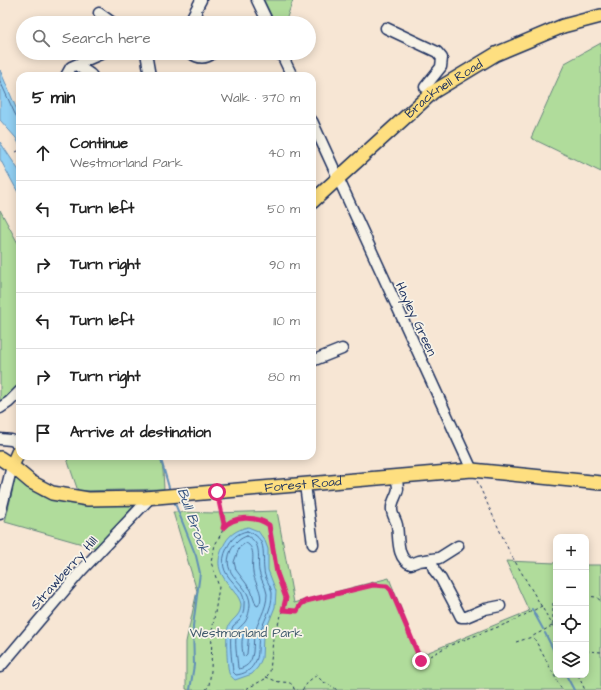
<!DOCTYPE html>
<html lang="en">
<head>
<meta charset="utf-8">
<style>
	body { margin:0; font-family:"Architects Daughter",sans-serif; background:#f2f2f2; color:#222 }
	.controls { position:absolute; right:12px; bottom:12px; display:grid; overflow:hidden; border-radius:8px; box-shadow:0 2px 10px #0003 }
	.controls button { width:36px; height:36px; display:grid; place-items:center; padding:0; border:0; border-bottom:1px solid #e0e0e0; background:#fff; color:#222; font:20px sans-serif }
	.stop { position:absolute; width:12px; height:12px; margin:-9px; border:3px solid #db2777; border-radius:50%; background:#fff }
	.stop.end { background:#db2777; border-color:#fff; box-shadow:0 1px 4px #0008 }
	.list { margin:0; padding:0; list-style:none }
	h2 { display:flex; justify-content:space-between; align-items:center; height:52px; margin:0; padding:0 16px; font-size:17px }
	h2 small { font-size:13px; font-weight:400; color:#767676 }
	.list li { display:grid; grid-template-columns:26px 1fr auto; gap:12px; align-items:center; box-sizing:border-box; height:56px; padding:0 16px; border-top:1px solid #e0e0e0 }
	.list b { display:block; font-size:15px; white-space:nowrap }
	.list p { margin:0; font-size:13px; white-space:nowrap; color:#767676 }
	.list em { font-size:13px; font-style:normal; color:#767676 }
	.icon { flex:none; width:22px; height:22px; fill:none; stroke:currentColor; stroke-width:2; stroke-linecap:round; stroke-linejoin:round }
	.map { position:relative; flex:none; width:601px; height:690px; overflow:hidden }
	.search { position:absolute; background:#fff; box-shadow:0 2px 10px #0003; left:16px; top:16px; width:300px; height:44px; display:flex; align-items:center; gap:10px; box-sizing:border-box; padding:0 14px; border-radius:22px; color:#767676; font-size:15px }
	.panel { position:absolute; background:#fff; box-shadow:0 2px 10px #0003; left:16px; top:72px; width:300px; height:388px; border-radius:12px }
	.map>svg:first-child { display:block }
	.green { fill:#b0dc9b; stroke:#66867c }
	.water { fill:#92d0f3; stroke:#6290b7 }
	.lines { fill:none; stroke-linecap:round; stroke-linejoin:round }
	.shore { stroke:#4b6f9a; stroke-width:1 }
	.stream { stroke:#6290b7; stroke-width:2 }
	.minor-casing { stroke:#1b2f5e; stroke-width:13 }
	.major-casing { stroke:#1b2f5e; stroke-width:16 }
	.path { stroke:#1b2f5e; stroke-width:1; stroke-dasharray:3 3; stroke-linecap:butt }
	.minor { stroke:#f7f3e8; stroke-width:10 }
	.major { stroke:#fedf80; stroke-width:13 }
	.route { stroke:#db2777; stroke-width:5 }
	.labels { text-anchor:middle; dominant-baseline:central; stroke-width:3.5; stroke-linejoin:round; paint-order:stroke }
	.street-label { font-size:13px; fill:#1b2f5e; stroke:#f7f3e8 }
	.park-label { font-size:13px; fill:#405a6d; stroke:#f7f3e8 }
	.water-label { font-size:14px; font-style:italic; fill:#395783; stroke:#f7f3e8 }
</style>
</head>
<body>
<div class="map">
<svg width="601" height="690" viewBox="0 0 601 690">
	<rect width="100%" height="100%" fill="#f7e6d4"/>
	<filter id="ink" filterUnits="userSpaceOnUse"><feTurbulence type="fractalNoise" baseFrequency=".025" numOctaves="2"/><feDisplacementMap in="SourceGraphic" scale="8" xChannelSelector="R" yChannelSelector="G"/><feConvolveMatrix kernelMatrix="1 2 1 2 8 2 1 2 1" color-interpolation-filters="sRGB"/></filter>
	<g filter="url(#ink)">
		<path class="green" d="M264 0H293L285 23H275Z
			M601 43V172L531 138 565 63Z
			M0 210 20 247V396L0 412Z
			M66 456H160L163 470 164 489 78 491Z
			M16 476 41 496 57 501 133 506 100 549 5 522Z
			M277 511 294 603 389 578 419 656 529 611 506 561 556 563V675H586V565H601V690H189L186 689V642L197 591 173 512 216 513Z"/>
		<path class="water" d="M0 70 20 117V146L16 138 0 120Z
			M0 142 20 172V196L0 159Z
			M248 527 258 531 265 541 268 549V570L276 591 275 607 263 637 262 658 258 667 252 674 235 680C233 678 230 676 229 673 227 665 225 632 229 625 234 617 241 616 241 604 240 600 238 596 235 593 223 577 213 568 223 547 228 535 236 530 248 527Z"/>
		<g class="lines">
			<path class="shore" d="M0 81 15 114 17 117H20
				M247 531C268 538 262 553 264 570 264 578 271 585 272 593 273 609 262 622 259 637 257 647 260 656 254 664 250 671 244 674 236 675L233 672C232 661 228 636 233 626 235 624 238 622 240 620 243 616 244 610 244 605 247 583 212 579 227 548 231 539 237 533 247 531Z
				M247 536C263 543 257 558 259 571 260 579 266 586 267 594 267 610 257 621 254 636 253 642 254 651 252 657 250 664 246 667 239 669L238 668C237 655 234 643 237 631 239 627 243 625 245 622 248 618 250 609 250 604 249 581 219 577 231 550 235 543 240 538 247 536Z
				M246 543C257 548 251 562 253 572 254 583 266 596 258 606L256 605 251 590 236 570 234 562 239 548Z
				M247 629 249 631 247 654 244 657 243 655C242 647 240 635 247 629Z"/>
			<path class="stream" d="M160 456 170 491
				M174 501 196 556 200 573 193 626 194 665 190 690
				M532 609 543 629
				M545 633 556 655
				M566 675 574 690"/>
			<g class="minor-casing">
				<path id="minor" d="M257 0 268 23
					M196 11 199 23
					M99 13 113 23
					M182 23 191 19 201 0
					M386 28 437 52 442 58 441 67 425 87
					M146 53 150 76
					M191 53C198 59 206 59 213 53
					M281 53 292 76
					M77 65C81 70 88 71 92 76
					M66 76 71 67 103 53
					M312 121 472 470
					M312 361 342 349
					M0 408 9 402 20 391
					M0 439 11 440 20 444
					M396 477C397 481 398 485 398 489 397 496 391 502 392 510 392 515 396 520 397 525 399 537 396 559 411 564L419 561 439 558 458 546
					M305 485 313 544
					M0 514 12 466
					M431 560 434 570 441 579 459 613 461 617H466L485 609 500 606
					M0 667 80 572 150 498"/>
			</g>
			<g class="major-casing">
				<g id="major">
					<path id="s1" d="M312 202 433 92 496 54 563 26 601 16"/>
					<path id="s2" d="M0 458 12 466 31 482 52 493 88 499 145 498 472 470 601 483"/>
					<path d="M12 466 20 448"/>
				</g>
			</g>
			<path class="path" d="M16 152 20 150
				M477 481 510 553 556 631
				M223 528C235 515 256 516 269 525L277 573 286 598 285 604 273 639 270 672 265 679 244 690
				M586 596 596 597 601 601
				M283 609 297 611 301 604 306 601 373 585 387 586 391 590 421 661 448 646 511 622 542 606
				M553 624V603L556 602
				M552 626 533 636 562 690
				M516 642 532 637
				M586 651 601 652
				M316 673C322 685 328 682 337 690
				M578 675 585 690
				M266 677C269 678 273 680 276 681 283 684 292 679 294 689L298 690
				M206 690 209 685 211 671 212 632 219 587 211 562 215 545 222 532 224 524 220 502
				M302 690 310 680 317 675"/>
			<use href="#minor" class="minor"/>
			<use href="#major" class="major"/>
		</g>
	</g>
	<g class="lines" filter="url(#ink)">
		<path class="route" d="M217 492 224 524 223 528C234 515 256 516 269 525L277 573 286 598 283 610 297 611 301 604 306 601 373 585 387 586 391 590 421 661"/>
	</g>
	<g class="labels">
		<g class="street-label">
			<text stroke="none"><textPath href="#s1" startOffset="174">Bracknell Road</textPath></text>
			<text transform="translate(416 319) rotate(65)">Hayley Green</text>
			<text stroke="none"><textPath href="#s2" startOffset="315">Forest Road</textPath></text>
			<text transform="translate(64 573) rotate(-48)">Strawberry Hill</text>
		</g>
		<g class="park-label">
			<text x="246" y="633">Westmorland Park</text>
		</g>
		<g class="water-label">
			<text transform="translate(193 521) rotate(70)">Bull Brook</text>
		</g>
	</g>
</svg>
<div class="controls">
<button>+</button>
<button>−</button>
<button><svg class="icon" aria-label="locate" viewBox="0 0 24 24"><circle cx="12" cy="12" r="6"/><path d="M12 2v4M12 18v4M2 12h4M18 12h4"/></svg></button>
<button><svg class="icon" aria-label="layers" viewBox="0 0 24 24"><path d="M12 4l9 5-9 5-9-5zM3 14l9 5 9-5"/></svg></button>
</div>
<div class="stop" style="left:217px;top:492px"></div>
<div class="stop end" style="left:421px;top:661px"></div>
<div class="search"><svg class="icon" aria-label="search" viewBox="0 0 24 24"><circle cx="10" cy="10" r="6"/><path d="M15 15l6 6"/></svg>Search here</div>
<section class="panel">
<h2>5 min<small>Walk · 370 m</small></h2>
<ul class="list">
<li><svg class="icon" aria-label="ahead" viewBox="0 0 24 24"><path d="M12 20V5M6 11l6-6 6 6"/></svg><div><b>Continue</b><p>Westmorland Park</p></div><em>40 m</em></li>
<li><svg class="icon" aria-label="left" viewBox="0 0 24 24"><path d="M17 20v-9H6M10 6l-5 5 5 5"/></svg><div><b>Turn left</b></div><em>50 m</em></li>
<li><svg class="icon" aria-label="right" viewBox="0 0 24 24"><path d="M7 20v-9h11M14 6l5 5-5 5"/></svg><div><b>Turn right</b></div><em>90 m</em></li>
<li><svg class="icon" aria-label="left" viewBox="0 0 24 24"><path d="M17 20v-9H6M10 6l-5 5 5 5"/></svg><div><b>Turn left</b></div><em>110 m</em></li>
<li><svg class="icon" aria-label="right" viewBox="0 0 24 24"><path d="M7 20v-9h11M14 6l5 5-5 5"/></svg><div><b>Turn right</b></div><em>80 m</em></li>
<li><svg class="icon" aria-label="arrive" viewBox="0 0 24 24"><path d="M6 21V4h12l-3 4 3 4H6"/></svg><div><b>Arrive at destination</b></div></li>
</ul>
</section>
</div>
</body>
</html>
